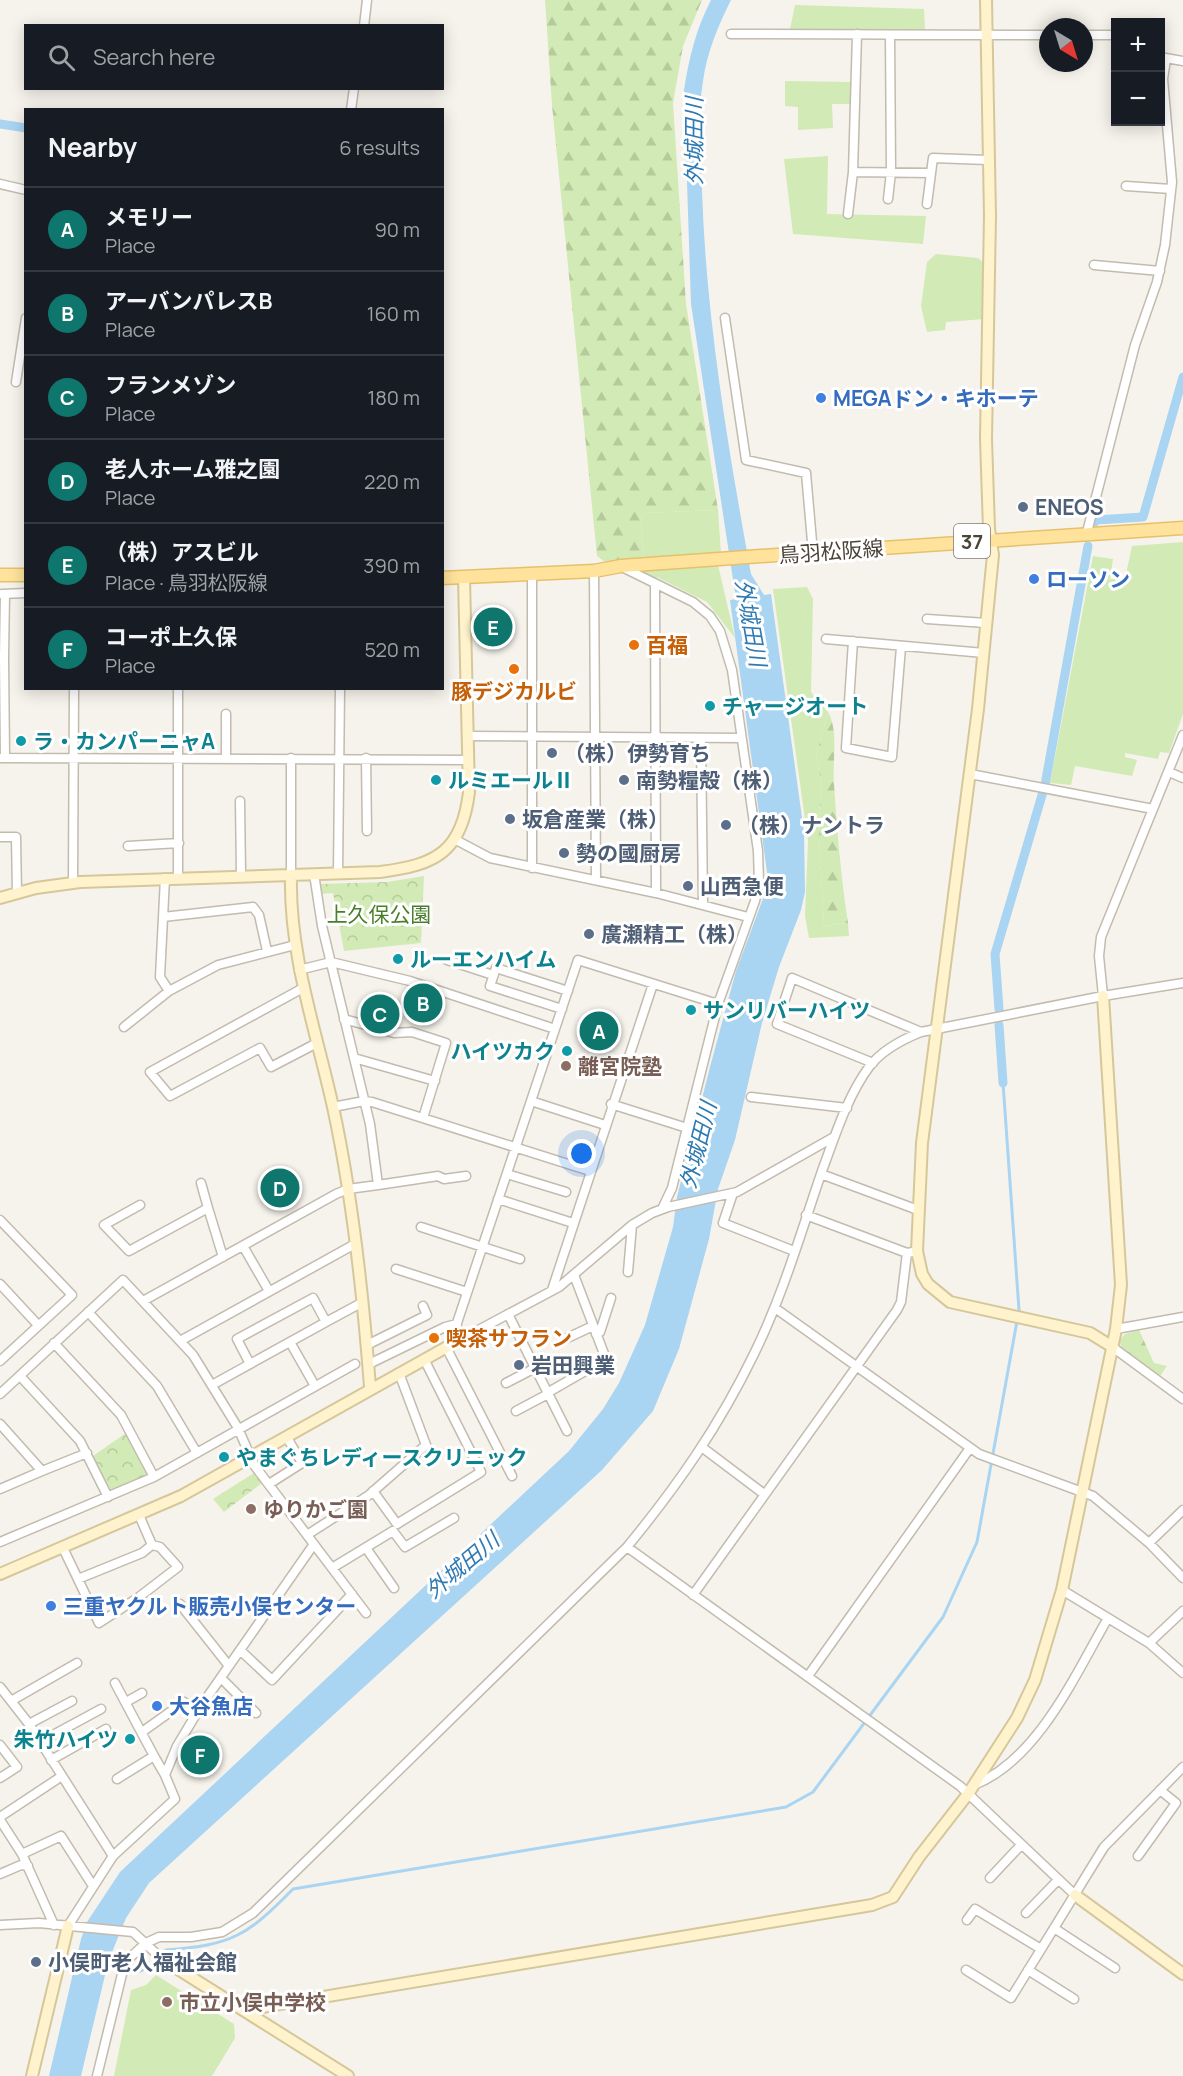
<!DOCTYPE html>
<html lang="en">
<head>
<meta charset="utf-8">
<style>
	body { margin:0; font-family:Manrope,"Noto Sans JP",sans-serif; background:#20242c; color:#f1f3f6 }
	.controls { position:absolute; right:18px; top:18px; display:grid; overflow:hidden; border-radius:0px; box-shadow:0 3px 15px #0003 }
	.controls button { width:54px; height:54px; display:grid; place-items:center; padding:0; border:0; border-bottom:2px solid #363941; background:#171b24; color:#f1f3f6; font:30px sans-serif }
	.compass { position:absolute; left:1039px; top:18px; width:54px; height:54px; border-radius:50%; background:#171b24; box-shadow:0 3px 15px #0003; rotate:142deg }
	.you { position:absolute; left:582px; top:1154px; width:21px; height:21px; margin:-15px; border:4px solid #fff; border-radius:50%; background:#1a73e8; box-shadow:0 0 0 9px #1a73e833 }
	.badge { display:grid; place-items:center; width:39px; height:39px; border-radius:50%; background:#0f766e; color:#fff; font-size:20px; font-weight:700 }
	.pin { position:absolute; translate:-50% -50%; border:3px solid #fff; box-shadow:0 2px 6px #0006 }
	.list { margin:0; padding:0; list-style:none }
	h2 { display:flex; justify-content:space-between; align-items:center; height:78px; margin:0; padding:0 24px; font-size:26px }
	h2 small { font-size:20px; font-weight:400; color:#9ea1a6 }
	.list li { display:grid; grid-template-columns:39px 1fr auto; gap:18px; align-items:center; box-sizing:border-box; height:84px; padding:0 24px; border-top:2px solid #363941 }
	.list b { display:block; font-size:22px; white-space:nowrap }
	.list p { margin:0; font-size:20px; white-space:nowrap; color:#9ea1a6 }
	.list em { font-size:20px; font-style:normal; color:#9ea1a6 }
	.icon { flex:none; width:33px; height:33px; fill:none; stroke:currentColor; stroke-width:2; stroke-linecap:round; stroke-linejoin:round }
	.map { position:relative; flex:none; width:1183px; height:2076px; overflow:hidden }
	.search { position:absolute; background:#171b24; box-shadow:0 3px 15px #0003; left:24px; top:24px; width:420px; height:66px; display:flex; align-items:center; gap:15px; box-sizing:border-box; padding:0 21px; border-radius:0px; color:#9ea1a6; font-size:22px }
	.panel { position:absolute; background:#171b24; box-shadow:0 3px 15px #0003; left:24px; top:108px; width:420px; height:582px; border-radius:0px }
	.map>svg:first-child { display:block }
	.grass { fill:#d2eab5 }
	.forest { fill:url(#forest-firs) }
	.park { fill:url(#park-crowns) }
	.water { fill:#a9d4f2 }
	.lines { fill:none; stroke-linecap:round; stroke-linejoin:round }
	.stream { stroke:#a9d4f2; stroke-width:3 }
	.canal { stroke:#a9d4f2; stroke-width:9 }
	.street-casing { stroke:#c2bbae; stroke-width:11 }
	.secondary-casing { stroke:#d6c79b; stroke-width:14 }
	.primary-casing { stroke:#e6c16a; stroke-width:15 }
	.street { stroke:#fff; stroke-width:8 }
	.secondary { stroke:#fff3cd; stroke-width:10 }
	.primary { stroke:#ffe39c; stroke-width:12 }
	.shop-dot { fill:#3f7fe0; stroke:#fff; stroke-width:2 }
	.service-dot { fill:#5c6f8a; stroke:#fff; stroke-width:2 }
	.food-dot { fill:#e8710a; stroke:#fff; stroke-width:2 }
	.culture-dot { fill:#0f9aa8; stroke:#fff; stroke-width:2 }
	.education-dot { fill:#8d6e63; stroke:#fff; stroke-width:2 }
	.labels { text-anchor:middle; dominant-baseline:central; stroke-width:6; stroke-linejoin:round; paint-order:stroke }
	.shield { fill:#fff; stroke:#817c74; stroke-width:1.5 }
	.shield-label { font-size:20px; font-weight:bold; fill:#4b4439 }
	.shop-label { font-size:21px; font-weight:bold; fill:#366cbe; stroke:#fff; text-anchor:start }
	.service-label { font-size:21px; font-weight:bold; fill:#4e5e75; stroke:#fff; text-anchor:start }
	.street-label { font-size:21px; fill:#4b4439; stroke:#fff }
	.food-label { font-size:21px; font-weight:bold; fill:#c56008; stroke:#fff; text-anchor:start }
	.culture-label { font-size:21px; font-weight:bold; fill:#0d838f; stroke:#fff; text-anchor:start }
	.park-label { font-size:21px; fill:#4a7f2a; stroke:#fff }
	.education-label { font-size:21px; font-weight:bold; fill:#785e54; stroke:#fff; text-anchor:start }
	.water-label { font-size:22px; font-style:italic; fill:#2e7ab2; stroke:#fff }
</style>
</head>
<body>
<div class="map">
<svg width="1183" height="2076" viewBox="0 0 1183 2076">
	<defs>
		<pattern id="forest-firs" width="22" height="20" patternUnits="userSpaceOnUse" patternTransform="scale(1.5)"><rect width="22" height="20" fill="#d2eab5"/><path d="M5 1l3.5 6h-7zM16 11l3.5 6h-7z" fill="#b6ca9c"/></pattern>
		<pattern id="park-crowns" width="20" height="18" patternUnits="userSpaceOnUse" patternTransform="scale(1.5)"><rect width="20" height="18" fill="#d2eab5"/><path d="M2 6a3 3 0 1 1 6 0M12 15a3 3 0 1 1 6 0" fill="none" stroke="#b6ca9c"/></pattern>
	</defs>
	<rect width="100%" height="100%" fill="#f6f3ec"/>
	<path class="grass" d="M795 5 924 9 925 31 790 29Z
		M785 81 852 82V104H832L833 128 798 130V107L785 106Z
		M828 156 827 214 926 216 923 244 793 234 784 159Z
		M936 254 978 258 985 264 984 319 946 322 945 330 927 332 921 306 927 262Z
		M718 510 721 554 644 559 641 513Z
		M1183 542V714L1169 753 1160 752 1158 759 1125 753V757L1137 760 1132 776 1075 766 1071 785 1050 783 1093 556 1113 559 1110 579H1125L1132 546Z
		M718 565 735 638 707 602 657 577 655 581 637 572Z
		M807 587 813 599 811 692 828 712 816 756 822 786 818 820 824 926 848 923 849 936 809 938 805 916 808 841 773 589Z
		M156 1975 234 2024 235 2038 212 2076H114L131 1990 146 1985Z"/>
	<path class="forest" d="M545 0H702L683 46 673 103 686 304 718 510 641 513 644 559 605 562 597 556 552 105Z
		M828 712C839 731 832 762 834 784 837 831 841 877 848 923L824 926 818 820 822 786 816 756Z
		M1139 1330 1154 1363 1167 1366 1160 1376 1121 1347 1120 1340 1125 1334Z"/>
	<path class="park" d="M424 876 421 943 344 951 333 893 320 894 318 884 387 882Z
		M126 1433 147 1472 145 1476 113 1490 108 1487 93 1456Z
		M254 1473 262 1483 224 1512 213 1499Z"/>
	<path class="water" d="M711 0H731C718 26 707 52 703 81 697 117 701 154 702 190 706 319 728 447 751 574L764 595 771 594 804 832 805 892 801 910 779 967 762 1023 735 1140 718 1189 709 1239 679 1349 653 1411 602 1470 149 1883 126 1918 108 1962 114 1964 112 1970 106 1971 81 2076H49L81 1939 87 1922 120 1872 569 1451 603 1409 619 1383 645 1325 673 1227 677 1197 710 1067 736 971 764 896 767 872 730 600 736 599 691 304 684 90C689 58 696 29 711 0Z"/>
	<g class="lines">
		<path class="stream" d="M111 1967C146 1975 140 1974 166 1950 232 1945 247 1936 293 1889L786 1807 813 1792 943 1617 977 1542 1019 1310 1003 1083"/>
		<path class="canal" d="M0 124 26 128
			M1095 522 1096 520 1143 517 1183 377
			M999 1009 995 954 1045 785 1088 546
			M999 1025 1003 1083"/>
		<g class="street-casing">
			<path id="street" d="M364 26 367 0
				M731 34 1048 35
				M857 34 853 172 931 173 933 158 987 160
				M1084 35H1116
				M1160 57 1183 61
				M351 110 354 88
				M0 184 26 190
				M1126 186 1171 189
				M888 199 891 172 890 35
				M927 204 931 173
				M848 214 853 172
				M1094 265 1160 271
				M725 318 746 460 806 473 813 553
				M16 382 26 318
				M1086 536 1135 345 1157 282 1165 245 1172 182 1163 79 1166 59
				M622 567 693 602 710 616 720 631 732 670 758 851 759 883 755 901 718 1004 672 1188 662 1209
				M594 571 596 880
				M532 573V868
				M655 584 656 893
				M2 594 26 593
				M927 619 986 623
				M826 639 984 653
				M853 641 846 748 892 757 901 647
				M0 657H4L5 594
				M4 657 5 758
				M178 688V877
				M226 714V758
				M468 736 741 738
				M701 738 703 904
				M0 758 469 760
				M366 758 367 831
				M1169 772 1183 778
				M970 774 1153 809
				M240 801 241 875
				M0 837H16L17 894
				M456 840 490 858 656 893 748 917
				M128 846 179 843
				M338 873 340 688
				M291 875V758
				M165 878 160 977 169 991
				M73 883 74 688
				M163 917 253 907 259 915 267 951
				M447 960 493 975
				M299 970 331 962 410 981 555 1029
				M303 988 150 1072 170 1096 260 1048 271 1067 317 1043
				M1103 996 1099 956 1101 937 1183 735
				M718 1004 578 960 453 1335 454 1343 559 1287 632 1225 652 1213 668 1207 737 1192 834 1137
				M562 1009 490 986 496 968 568 991
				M344 1019 394 1033 412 1032 446 1043 423 1118
				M124 1027 169 991 218 965 295 945
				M354 1058 435 1081
				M873 1063 777 1024 792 978 921 1032
				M751 1097 847 1108
				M531 1101 605 1125
				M611 1104 687 1128
				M333 1107 364 1101 372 1102 590 1171
				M507 1174 566 1192
				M821 1174 918 1210
				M201 1183 208 1208
				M378 1185 438 1176 444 1179 466 1176
				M733 1193 723 1223 794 1251
				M498 1199 573 1223
				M140 1205 104 1225 129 1251 208 1208 223 1257
				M806 1215 907 1253 913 1252
				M0 1220 72 1295 0 1361
				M421 1227 520 1259
				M243 1246 269 1291
				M396 1269 467 1292
				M628 1272 632 1225
				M0 1284 38 1325
				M552 1290 653 984
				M143 1301 336 1194 348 1189 378 1185 370 1124 322 926 314 874
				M775 1308 979 1454 1093 1496 1149 1543 1183 1578
				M88 1312 157 1386 197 1453
				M508 1314 567 1431
				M326 1322 363 1302
				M1116 1329 1183 1317
				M596 1334 600 1332 611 1298
				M565 1339 593 1326
				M180 1341 355 1244
				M290 1342 315 1386
				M54 1343 121 1415 154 1477
				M367 1345 427 1315 423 1306
				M1111 1346 1183 1399
				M446 1347 512 1476
				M369 1364 445 1327 457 1324
				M20 1376 80 1441 108 1497
				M506 1383 535 1368
				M212 1385 326 1322 313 1298 237 1339 250 1364
				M547 1393 606 1359 574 1275
				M0 1394 123 1280 193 1355 238 1428 254 1465 366 1613
				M516 1411 548 1394
				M0 1424 42 1471 0 1489
				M703 1448 764 1494
				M42 1471 87 1453
				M269 1484 302 1463 289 1441
				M373 1491 397 1524 481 1472 424 1359
				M307 1535 369 1495 426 1445 399 1373
				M0 1542 154 1477 355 1364
				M1149 1543 1183 1510
				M627 1547 960 1786 1075 1895
				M63 1548 99 1623 139 1597 178 1567 160 1547 152 1545 139 1515
				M366 1548 394 1588
				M332 1568 393 1531 405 1547 454 1518
				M78 1579 142 1553 152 1545
				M1062 1590 1149 1643 1183 1673
				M693 1595 897 1310 901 1302 907 1253
				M180 1604 229 1666
				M1149 1643 1183 1611
				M240 1650 272 1680 352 1594
				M808 1676 970 1448
				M221 1678 256 1713
				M115 1683 154 1756
				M0 1687 29 1724 113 1856
				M11 1701 77 1663
				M126 1702 142 1693
				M29 1724 72 1701
				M142 1732 184 1702
				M40 1742 101 1709
				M0 1745 17 1767 0 1778
				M51 1760 106 1729
				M117 1779 154 1756 165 1775
				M974 1785C1038 1760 1076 1673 1108 1618
				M0 1817 62 1776
				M0 1820 22 1854 54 1925
				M22 1854 61 1836 93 1886
				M1138 1856 1176 1803 1160 1790
				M0 1874 21 1865 28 1866
				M990 1878 1021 1845
				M1026 1913 1058 1880
				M967 1920 975 1909 1041 1949
				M0 1925 39 1923 133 1932 162 1959
				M68 1926 113 1856 175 1799 165 1775 177 1746 201 1706 314 1544
				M1054 1928 1115 1968
				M966 1970 1011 1998 1104 1847 1183 1767
				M1028 1970 1074 1999
				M97 2076 125 1962 146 1943 159 1937H191L222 1932 253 1913 627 1547C678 1485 719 1426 754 1354 783 1295 801 1232 822 1171 835 1136 847 1097 869 1067 882 1050 901 1040 921 1032L1103 996 1183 983"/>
		</g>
		<g class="secondary-casing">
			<path id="secondary" d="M986 0 990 216 986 439 989 529 993 555 978 709 922 1143 917 1251 922 1274 928 1284 950 1302 1090 1333 1111 1346
				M291 875C289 955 316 1030 333 1107 353 1199 363 1294 370 1387
				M0 898 36 888 80 882 380 872C437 865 462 851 469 792L464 578
				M0 1574 181 1496 454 1343
				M1075 1895 1183 1974
				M162 1959 348 2076
				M245 2010 872 1905 893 1897 919 1857 968 1794 1017 1718 1035 1680 1062 1590 1116 1329 1121 1285 1103 996
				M32 2076 68 1926"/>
		</g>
		<g class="primary-casing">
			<path id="primary" d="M0 575H26
				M442 578 594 571 621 566 761 556 1183 528"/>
		</g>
		<use href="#street" class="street"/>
		<use href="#secondary" class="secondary"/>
		<use href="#primary" class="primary"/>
	</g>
	<g class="shop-dot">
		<circle cx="821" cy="398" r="6"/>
		<circle cx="1034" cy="579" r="6"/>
		<circle cx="51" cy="1606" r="6"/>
		<circle cx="157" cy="1706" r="6"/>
	</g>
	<g class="service-dot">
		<circle cx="1023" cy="507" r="6"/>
		<circle cx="552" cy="753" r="6"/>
		<circle cx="624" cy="780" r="6"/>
		<circle cx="510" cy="819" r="6"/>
		<circle cx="726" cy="825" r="6"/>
		<circle cx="564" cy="853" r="6"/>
		<circle cx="688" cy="886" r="6"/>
		<circle cx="589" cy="934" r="6"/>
		<circle cx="519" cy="1365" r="6"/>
		<circle cx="36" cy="1962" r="6"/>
	</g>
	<g class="food-dot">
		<circle cx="634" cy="645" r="6"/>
		<circle cx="514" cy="669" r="6"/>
		<circle cx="434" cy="1338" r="6"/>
	</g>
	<g class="culture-dot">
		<circle cx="710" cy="706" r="6"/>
		<circle cx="21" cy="741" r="6"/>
		<circle cx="436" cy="780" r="6"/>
		<circle cx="398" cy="959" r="6"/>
		<circle cx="691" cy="1010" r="6"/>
		<circle cx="567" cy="1051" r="6"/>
		<circle cx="224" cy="1457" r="6"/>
		<circle cx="130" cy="1739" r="6"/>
	</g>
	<g class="education-dot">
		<circle cx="566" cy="1066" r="6"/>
		<circle cx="251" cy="1509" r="6"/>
		<circle cx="167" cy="2002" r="6"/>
	</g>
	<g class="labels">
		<rect class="shield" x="954" y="524" width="36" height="34" rx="4.5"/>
		<g class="shield-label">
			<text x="972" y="541">37</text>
		</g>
		<g class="shop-label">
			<text x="833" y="398">MEGAドン・キホーテ</text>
			<text x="1046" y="579">ローソン</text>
			<text x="63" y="1606">三重ヤクルト販売小俣センター</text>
			<text x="169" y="1706">大谷魚店</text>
		</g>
		<g class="service-label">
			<text x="1035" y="507">ENEOS</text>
			<text x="564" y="753">（株）伊勢育ち</text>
			<text x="636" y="780">南勢糧殻（株）</text>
			<text x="522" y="819">坂倉産業（株）</text>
			<text x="738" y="825">（株）ナントラ</text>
			<text x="576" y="853">勢の國厨房</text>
			<text x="700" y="886">山西急便</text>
			<text x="601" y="934">廣瀬精工（株）</text>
			<text x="531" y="1365">岩田興業</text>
			<text x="48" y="1962">小俣町老人福祉会館</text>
		</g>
		<g class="street-label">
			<text transform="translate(831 551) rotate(-4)">鳥羽松阪線</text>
		</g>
		<g class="food-label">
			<text x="646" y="645">百福</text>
			<text x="514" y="691" text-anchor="middle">豚デジカルビ</text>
			<text x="446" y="1338">喫茶サフラン</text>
		</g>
		<g class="culture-label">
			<text x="722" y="706">チャージオート</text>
			<text x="33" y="741">ラ・カンパーニャA</text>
			<text x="448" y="780">ルミエールⅡ</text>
			<text x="410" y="959">ルーエンハイム</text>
			<text x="703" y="1010">サンリバーハイツ</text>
			<text x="555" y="1051" text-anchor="end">ハイツカク</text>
			<text x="236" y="1457">やまぐちレディースクリニック</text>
			<text x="118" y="1739" text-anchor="end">朱竹ハイツ</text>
		</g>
		<g class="park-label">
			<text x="379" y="914">上久保公園</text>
		</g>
		<g class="education-label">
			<text x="578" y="1066">離宮院塾</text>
			<text x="263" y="1509">ゆりかご園</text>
			<text x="179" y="2002">市立小俣中学校</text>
		</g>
		<g class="water-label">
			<text transform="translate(694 141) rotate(-90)">外城田川</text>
			<text transform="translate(751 623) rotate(80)">外城田川</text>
			<text transform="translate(698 1145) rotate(-76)">外城田川</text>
			<text transform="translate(462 1565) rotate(-40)">外城田川</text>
		</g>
	</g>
</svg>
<div class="controls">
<button>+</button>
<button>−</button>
</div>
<svg class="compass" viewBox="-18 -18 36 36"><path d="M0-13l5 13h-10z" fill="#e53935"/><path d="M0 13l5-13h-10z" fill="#9ea1a6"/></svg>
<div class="you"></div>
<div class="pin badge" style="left:599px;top:1031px">A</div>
<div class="pin badge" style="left:423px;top:1003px">B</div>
<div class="pin badge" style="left:380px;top:1014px">C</div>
<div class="pin badge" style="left:280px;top:1188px">D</div>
<div class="pin badge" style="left:493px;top:627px">E</div>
<div class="pin badge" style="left:200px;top:1755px">F</div>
<div class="search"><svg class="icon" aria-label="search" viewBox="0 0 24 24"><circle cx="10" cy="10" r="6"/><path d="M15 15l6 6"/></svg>Search here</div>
<section class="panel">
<h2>Nearby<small>6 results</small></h2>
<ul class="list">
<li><span class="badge">A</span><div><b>メモリー</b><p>Place</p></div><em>90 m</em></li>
<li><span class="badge">B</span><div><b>アーバンパレスB</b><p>Place</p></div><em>160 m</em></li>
<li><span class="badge">C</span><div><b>フランメゾン</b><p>Place</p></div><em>180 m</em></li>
<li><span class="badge">D</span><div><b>老人ホーム雅之園</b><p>Place</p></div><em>220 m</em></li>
<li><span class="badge">E</span><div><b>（株）アスビル</b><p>Place · 鳥羽松阪線</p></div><em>390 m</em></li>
<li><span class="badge">F</span><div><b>コーポ上久保</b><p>Place</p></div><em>520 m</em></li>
</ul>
</section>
</div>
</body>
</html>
